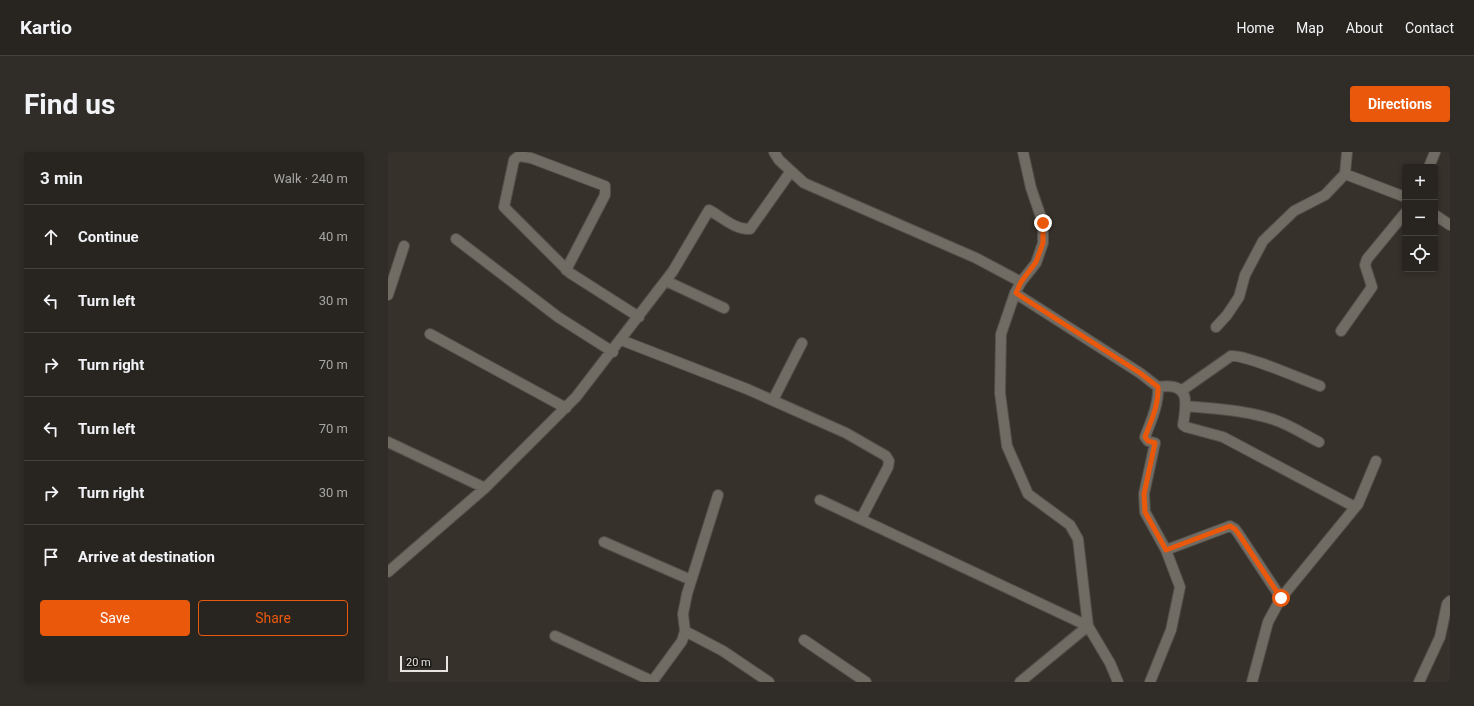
<!DOCTYPE html>
<html lang="en">
<head>
<meta charset="utf-8">
<style>
	body { margin:0; font-family:Roboto,sans-serif; background:#302d29; color:#f1f3f6 }
	.controls { position:absolute; right:12px; top:12px; display:grid; overflow:hidden; border-radius:4px; box-shadow:0 2px 6px #0003 }
	.controls button { width:36px; height:36px; display:grid; place-items:center; padding:0; border:0; border-bottom:1px solid #44423e; background:#282520; color:#f1f3f6; font:20px sans-serif }
	.scale { position:absolute; left:12px; bottom:10px; width:48px; box-sizing:border-box; padding-left:4px; border:2px solid #e8e5e1; border-top:0; font-size:11px; line-height:14px; white-space:nowrap; color:#e8e5e1; -webkit-text-stroke:3px #1b1916; paint-order:stroke }
	.stop { position:absolute; width:12px; height:12px; margin:-9px; border:3px solid #ea580c; border-radius:50%; background:#fff }
	.stop.end { background:#ea580c; border-color:#fff; box-shadow:0 1px 4px #0008 }
	.list { margin:0; padding:0; list-style:none }
	h2 { display:flex; justify-content:space-between; align-items:center; height:52px; margin:0; padding:0 16px; font-size:17px }
	h2 small { font-size:13px; font-weight:400; color:#a5a5a5 }
	.list li { display:grid; grid-template-columns:26px 1fr auto; gap:12px; align-items:center; box-sizing:border-box; height:64px; padding:0 16px; border-top:1px solid #44423e }
	.list b { display:block; font-size:15px; white-space:nowrap }
	.list em { font-size:13px; font-style:normal; color:#a5a5a5 }
	.actions { display:flex; gap:8px; padding:12px 16px }
	.actions a { flex:1; padding:9px 0; border:1px solid #ea580c; border-radius:4px; text-align:center; font-size:14px; color:#ea580c }
	.actions .main { background:#ea580c; color:#fff }
	.icon { flex:none; width:22px; height:22px; fill:none; stroke:currentColor; stroke-width:2; stroke-linecap:round; stroke-linejoin:round }
	.map { position:relative; flex:none; width:1062px; height:530px; overflow:hidden; border-radius:4px }
	header { display:flex; align-items:center; gap:24px; box-sizing:border-box; height:56px; padding:0 20px; background:#282520; border-bottom:1px solid #44423e }
	header strong { font-size:19px }
	nav { display:flex; gap:22px; margin-inline-start:auto; font-size:14px }
	.intro { display:flex; align-items:center; justify-content:space-between; box-sizing:border-box; height:96px; padding:0 24px }
	h1 { margin:0; font-size:28px }
	.button { padding:10px 18px; border-radius:4px; background:#ea580c; color:#fff; font-size:14px; font-weight:700 }
	main { display:flex; gap:24px; padding:0 24px }
	aside { flex:1; background:#282520; border-radius:4px; box-shadow:0 2px 6px #0003 }
	.map>svg:first-child { display:block }
	.lines { fill:none; stroke-linecap:round; stroke-linejoin:round }
	.street-casing { stroke:#524e48; stroke-width:12 }
	.street { stroke:#706b63; stroke-width:10 }
	.route { stroke:#ea580c; stroke-width:5 }
</style>
</head>
<body>
<header>
<strong>Kartio</strong>
<nav><a>Home</a><a>Map</a><a>About</a><a>Contact</a></nav>
</header>
<div class="intro"><h1>Find us</h1><a class="button">Directions</a></div>
<main>
<aside>
<h2>3 min<small>Walk · 240 m</small></h2>
<ul class="list">
<li><svg class="icon" aria-label="ahead" viewBox="0 0 24 24"><path d="M12 20V5M6 11l6-6 6 6"/></svg><div><b>Continue</b></div><em>40 m</em></li>
<li><svg class="icon" aria-label="left" viewBox="0 0 24 24"><path d="M17 20v-9H6M10 6l-5 5 5 5"/></svg><div><b>Turn left</b></div><em>30 m</em></li>
<li><svg class="icon" aria-label="right" viewBox="0 0 24 24"><path d="M7 20v-9h11M14 6l5 5-5 5"/></svg><div><b>Turn right</b></div><em>70 m</em></li>
<li><svg class="icon" aria-label="left" viewBox="0 0 24 24"><path d="M17 20v-9H6M10 6l-5 5 5 5"/></svg><div><b>Turn left</b></div><em>70 m</em></li>
<li><svg class="icon" aria-label="right" viewBox="0 0 24 24"><path d="M7 20v-9h11M14 6l5 5-5 5"/></svg><div><b>Turn right</b></div><em>30 m</em></li>
<li><svg class="icon" aria-label="arrive" viewBox="0 0 24 24"><path d="M6 21V4h12l-3 4 3 4H6"/></svg><div><b>Arrive at destination</b></div></li>
</ul>
<div class="actions"><a class="main">Save</a><a>Share</a></div>
</aside>
<div class="map">
<svg width="1062" height="530" viewBox="0 0 1062 530">
	<rect width="100%" height="100%" fill="#36312a"/>
	<g class="lines">
		<g class="street-casing">
			<path id="street" d="M386 0 391 8 416 31 588 106 633 130
				M635 0 643 36 655 71V91L648 111 633 130 627 141 613 182 612 241 619 294 640 342 682 373 690 387 700 474 722 511 730 530
				M959 0 957 22 1017 45
				M1041 15 1047 0
				M1047 63 1062 73
				M68 87 170 165 225 200
				M178 118 217 43V34L143 6 131 4 126 8 116 55 182 121 251 165
				M278 129 336 156
				M627 141 752 221 770 235C771 252 763 269 757 285L760 289 767 291 756 342 757 360 778 398 792 435 783 478 762 530
				M0 143 16 94
				M828 175 839 163 851 145 857 123 875 89 906 59 937 43 957 22
				M953 179 984 135 977 113 979 107 1017 61
				M42 182 178 256
				M233 188 359 237 458 281 498 304 501 309 500 315 473 367
				M770 235C802 230 799 249 795 273L798 275 835 285 967 355
				M793 239 843 204C857 202 915 228 932 234
				M385 248 414 191
				M798 254C828 257 858 258 887 268 902 273 917 283 931 290
				M0 290 97 336
				M432 348 700 474 632 530
				M216 390 303 428
				M778 398 842 374 847 377 850 381 893 446
				M0 420 97 336 188 245 285 119 321 58C334 65 347 78 362 77L403 19
				M297 479 335 499 381 530
				M167 484 264 529
				M416 488 478 530
				M264 530 294 489 297 479 295 462 299 442 330 343
				M864 530 880 470 893 446 970 352 988 309
				M1031 530 1052 485 1059 452 1062 449"/>
		</g>
		<use href="#street" class="street"/>
	</g>
	<g class="lines">
		<path class="route" d="M655 71V91L648 110 633 130 628 141 752 221 770 235C771 252 763 269 757 285L760 289 767 291 756 342 757 360 778 398 842 374 847 377 850 381 893 446"/>
	</g>
</svg>
<div class="controls">
<button>+</button>
<button>−</button>
<button><svg class="icon" aria-label="locate" viewBox="0 0 24 24"><circle cx="12" cy="12" r="6"/><path d="M12 2v4M12 18v4M2 12h4M18 12h4"/></svg></button>
</div>
<div class="scale">20 m</div>
<div class="stop" style="left:893px;top:446px"></div>
<div class="stop end" style="left:655px;top:71px"></div>
</div>
</main>
</body>
</html>
